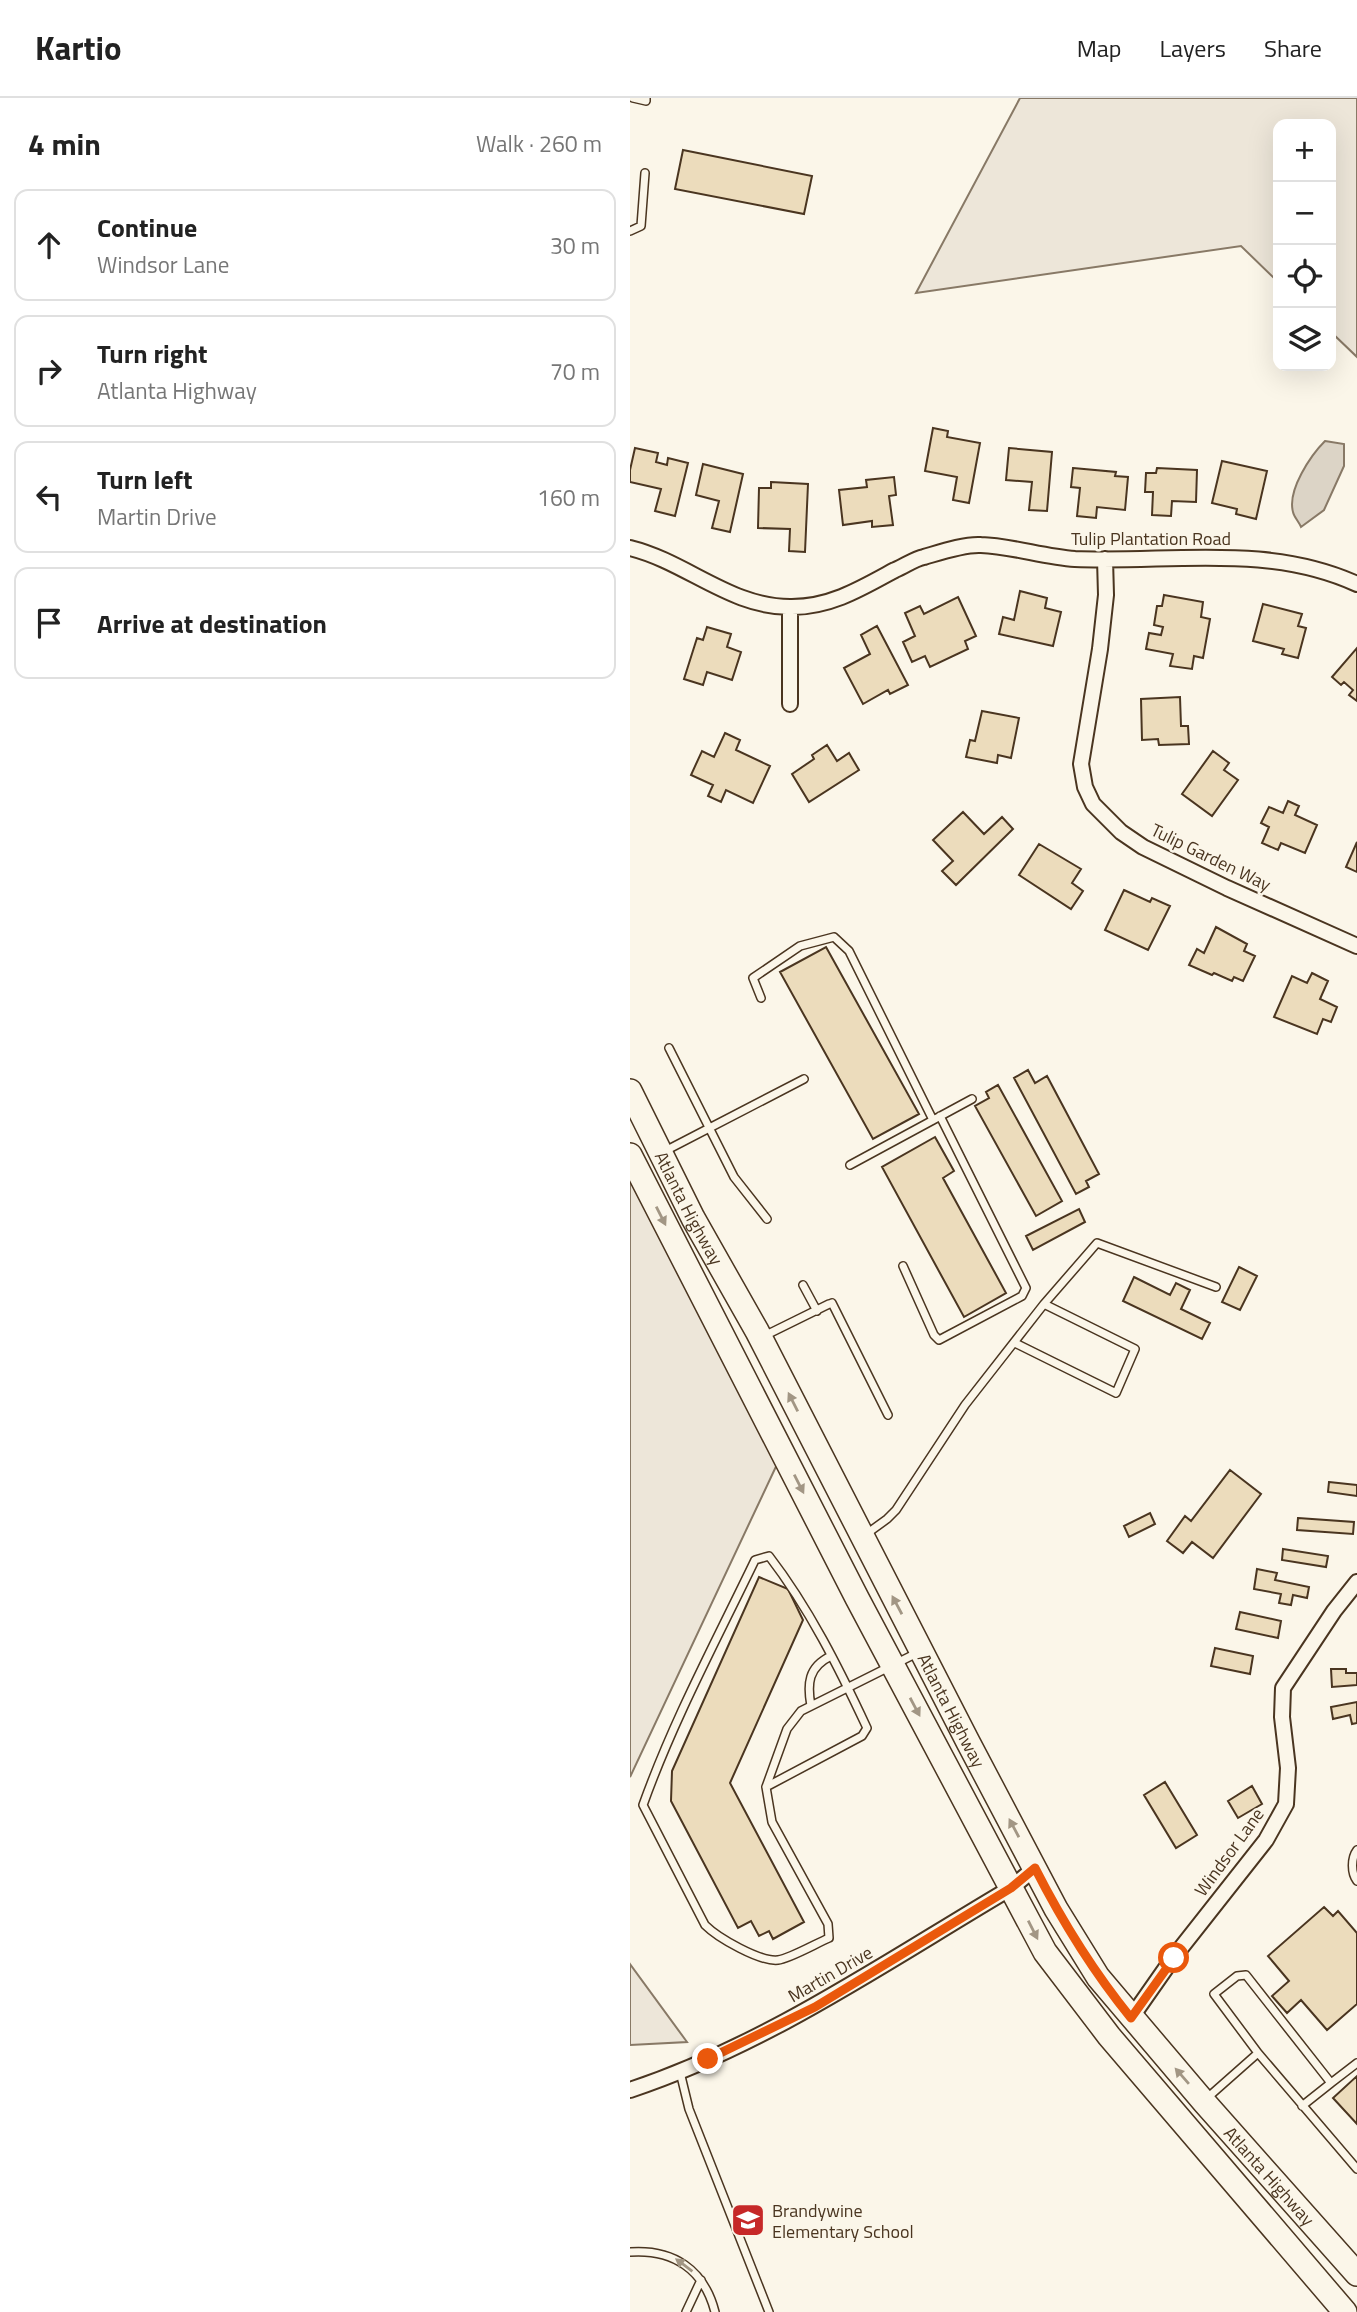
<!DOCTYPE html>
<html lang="en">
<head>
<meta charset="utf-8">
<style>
	body { margin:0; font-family:"Titillium Web",sans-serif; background:#f6f6f6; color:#222 }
	.controls { position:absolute; right:21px; top:21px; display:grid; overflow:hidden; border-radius:14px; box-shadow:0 7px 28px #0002 }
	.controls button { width:63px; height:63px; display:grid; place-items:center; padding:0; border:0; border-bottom:2px solid #e0e0e0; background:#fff; color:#222; font:35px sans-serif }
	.stop { position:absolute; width:21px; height:21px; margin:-16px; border:5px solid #ea580c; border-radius:50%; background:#fff }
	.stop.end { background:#ea580c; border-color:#fff; box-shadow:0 2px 7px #0008 }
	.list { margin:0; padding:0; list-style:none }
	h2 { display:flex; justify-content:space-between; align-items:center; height:91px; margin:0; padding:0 28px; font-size:30px }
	h2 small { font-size:23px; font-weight:400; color:#767676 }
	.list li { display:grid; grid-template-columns:46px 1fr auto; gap:21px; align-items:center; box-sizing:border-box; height:112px; margin:0 14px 14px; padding:0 14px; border:2px solid #e0e0e0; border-radius:14px }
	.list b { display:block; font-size:26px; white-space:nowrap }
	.list p { margin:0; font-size:23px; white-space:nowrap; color:#767676 }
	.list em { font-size:23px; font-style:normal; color:#767676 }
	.icon { flex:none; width:38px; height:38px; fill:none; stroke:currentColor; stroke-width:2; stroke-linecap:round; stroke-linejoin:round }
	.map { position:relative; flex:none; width:727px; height:2214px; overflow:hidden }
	header { display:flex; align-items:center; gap:42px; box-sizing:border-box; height:98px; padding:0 35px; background:#fff; border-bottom:2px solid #e0e0e0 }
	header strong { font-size:33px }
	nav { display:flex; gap:38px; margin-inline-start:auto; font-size:24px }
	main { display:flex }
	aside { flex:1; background:#fff }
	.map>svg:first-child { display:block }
	.green { fill:#ede6d9; stroke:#887966; stroke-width:2 }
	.water { fill:#dcd4c6; stroke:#887966; stroke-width:2 }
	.building { fill:#ecdcbc; stroke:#4a3520; stroke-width:2 }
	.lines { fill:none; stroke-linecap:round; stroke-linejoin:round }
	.lane-casing { stroke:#4a3520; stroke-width:10 }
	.street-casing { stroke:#4a3520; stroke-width:18 }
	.primary-casing { stroke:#4a3520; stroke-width:26 }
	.lane { stroke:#fbf6e9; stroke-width:7 }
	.street { stroke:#fbf6e9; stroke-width:14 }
	.primary { stroke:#fbf6e9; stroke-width:23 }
	.oneway { fill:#a29684 }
	.route { stroke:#ea580c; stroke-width:9 }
	.labels { text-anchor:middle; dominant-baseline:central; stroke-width:5; stroke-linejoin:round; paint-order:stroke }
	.street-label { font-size:18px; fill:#4a3520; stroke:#fbf6e9 }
	.poi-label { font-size:18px; fill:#4a3520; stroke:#fbf6e9; text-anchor:start }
</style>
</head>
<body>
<header>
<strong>Kartio</strong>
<nav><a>Map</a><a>Layers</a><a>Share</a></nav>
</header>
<main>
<aside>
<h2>4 min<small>Walk · 260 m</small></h2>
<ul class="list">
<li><svg class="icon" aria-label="ahead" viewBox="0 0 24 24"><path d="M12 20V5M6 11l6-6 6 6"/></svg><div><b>Continue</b><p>Windsor Lane</p></div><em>30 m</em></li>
<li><svg class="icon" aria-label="right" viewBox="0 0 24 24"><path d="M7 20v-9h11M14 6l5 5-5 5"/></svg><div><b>Turn right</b><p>Atlanta Highway</p></div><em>70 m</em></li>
<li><svg class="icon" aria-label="left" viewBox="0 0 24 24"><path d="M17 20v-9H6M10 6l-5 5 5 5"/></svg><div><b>Turn left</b><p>Martin Drive</p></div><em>160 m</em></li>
<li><svg class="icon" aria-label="arrive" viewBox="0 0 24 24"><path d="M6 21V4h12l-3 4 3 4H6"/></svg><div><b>Arrive at destination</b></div></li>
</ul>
</aside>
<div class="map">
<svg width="727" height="2214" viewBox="0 0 727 2214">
	<rect width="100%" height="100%" fill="#fbf6e9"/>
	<path class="green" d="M390 0H727V259L701 234V26H648V184L611 148 286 195Z
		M0 1073 150 1360 0 1679Z
		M0 1866 57 1944 0 1947Z"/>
	<path class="water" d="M695 343 714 346V368L694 412 671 429C669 424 664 419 663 414 657 392 681 357 695 343Z"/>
	<path class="building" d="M53 52 182 78 174 116 45 91Z
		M303 330 318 333 317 339 350 345 339 405 323 402 327 379 295 373Z
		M5 350 28 355 26 364 37 367 38 360 58 365 45 418 25 413 31 391 0 384V372Z
		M379 350 422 354 417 413 399 412 402 384 376 382Z
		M592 363 637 373 626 421 606 416 607 411 582 405Z
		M73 366 113 376 100 434 82 430 89 403 66 397Z
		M443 370 486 374 485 378 498 379 495 412 467 409 466 420 447 418 450 390 441 389Z
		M527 370 567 372 566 404 542 403 541 418 522 417 523 394H515L516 375H526Z
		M264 379 266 397 259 398 263 427 242 429V423L213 427 209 392 237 389 236 382Z
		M141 384 178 386 175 454 159 453 160 431 128 430 129 390H141Z
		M390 493 417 500 415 510 431 514 423 548 369 536 373 519 384 522Z
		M534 497 573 504 571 519 580 521 573 560 564 558 562 571 540 568 543 556 516 551 519 535 531 537 533 529 524 527 527 508H532Z
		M328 499 346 538 335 543 338 551 300 569 295 558 282 564 273 544 285 538 275 515 290 508 294 516Z
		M633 506 672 516 668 528 676 530 668 560 652 556 654 551 623 543Z
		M247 528 278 587 260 596 258 592 233 606 214 570 240 556 231 537Z
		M77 529 101 536 97 549 111 554 102 582 77 574 73 587 54 581 67 540 73 542Z
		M727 550V603L719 597 723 592 714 584 711 587 702 579Z
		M550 599 551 628H558L559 646 529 647 528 641 512 642 511 601Z
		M352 613 389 620 381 660 368 657 367 665 336 659 340 642 345 643Z
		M95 635 110 642 106 652 140 668 123 705 96 692 91 704 78 698 83 687 61 677 72 653 84 659Z
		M197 647 207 663 219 655 229 672 179 704 162 676 184 661 182 657Z
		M583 653 599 665 594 672 608 682 582 718 552 696Z
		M658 703 669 708 665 717 687 727 675 755 651 745 648 752 632 745 639 729 631 725 639 709 653 715Z
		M333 714 354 736 372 719 383 731 326 787 312 773 323 763 303 742Z
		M727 744V774L716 769Z
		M409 746 451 771 442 785 453 793 441 811 389 777Z
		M494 792 520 804 522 800 540 808 518 852 475 832Z
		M586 829 617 846 614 853 625 858 613 883 604 879 602 883 584 875 582 877 559 867 567 851 574 855Z
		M196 849 289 1016 243 1041 150 874Z
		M682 875 698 883 690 901 707 909 701 924 693 921 687 936 644 919 662 878 677 885Z
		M398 972 405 985 417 978 469 1076 456 1083 459 1089 446 1096 384 980Z
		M368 987 432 1103 406 1118 345 1008 359 1000 356 994Z
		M305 1039 324 1073 313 1080 376 1195 334 1219 252 1069Z
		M449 1111 455 1124 403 1152 396 1138Z
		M609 1169 627 1178 610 1212 592 1204Z
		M504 1179 540 1197 546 1185 560 1192 551 1211 580 1225 572 1241 493 1203Z
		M600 1372 631 1396 583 1460 562 1444 553 1455 537 1443 555 1418 561 1423Z
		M699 1384 727 1387V1398L698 1394Z
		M520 1415 525 1426 499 1439 494 1428Z
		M668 1420 724 1424 723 1436 667 1432Z
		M653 1451 698 1458 696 1469 652 1462Z
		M627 1471 647 1475 645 1482 679 1489 677 1500 663 1497 661 1507 649 1505 651 1496 624 1491Z
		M129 1479 158 1491 173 1522 100 1685 174 1824 143 1841 139 1833 129 1838 121 1823 108 1830 41 1703 42 1673Z
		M610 1514 651 1523 648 1540 606 1531Z
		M585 1550 623 1558 620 1576 581 1568Z
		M701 1571H716V1575H727V1587L702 1589Z
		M727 1604V1625L722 1626 720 1617 703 1621 701 1609Z
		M535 1684 567 1737 546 1750 514 1697Z
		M622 1688 632 1706 608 1720 598 1703Z
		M694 1809 703 1818 708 1813 727 1835V1906L697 1932 671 1902 657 1915 642 1898 659 1883 638 1858Z
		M727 1978V2026L703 2000Z"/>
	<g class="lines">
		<g class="lane-casing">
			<path id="lane" d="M3 0 16 3V0
				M0 133 11 128 15 75
				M131 900 123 880 170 848 204 839 219 853 303 1022
				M39 950 104 1079 137 1121
				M35 1053 174 981
				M220 1067 342 1001
				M273 1168 304 1237 309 1242 392 1198 396 1190 310 1018
				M173 1187 187 1213
				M202 1205 258 1317
				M134 1238 199 1206
				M385 1245 486 1295 505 1251 414 1206
				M235 1437 257 1421 266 1412 335 1307 414 1206 467 1145 586 1189
				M181 1608C177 1586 178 1569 201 1558
				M136 1689 232 1638 237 1630C209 1570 179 1510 139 1458L125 1462C86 1543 43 1623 13 1707L75 1827C88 1840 130 1864 148 1862 159 1861 187 1845 199 1840L198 1826 142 1724 136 1689 157 1631 171 1613 287 1555
				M727 1752C721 1760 721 1775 727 1783
				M727 1965 701 1985 616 1877 607 1878 584 1896 628 1955 727 2071
				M50 1974 59 2011 139 2214
				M576 2001 628 1955
				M672 2008 701 1985
				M0 2154C43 2151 74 2171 85 2214
				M56 2214 71 2182"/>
		</g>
		<g class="street-casing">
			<path id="street" d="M0 450C57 464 101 510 162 509 201 509 232 490 265 472 275 468 284 461 294 459 311 454 334 446 351 447 382 448 414 459 445 461 540 465 638 445 727 486
				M475 461 476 497 470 551 451 666 455 689 463 706 491 734 513 749 597 790 727 848
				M160 510V606
				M501 1920 543 1860 636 1742 656 1706 658 1670 652 1619 653 1590 704 1513 727 1484
				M0 1992C138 1946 257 1863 381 1790L405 1770"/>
		</g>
		<g class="primary-casing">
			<g id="primary">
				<path id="s1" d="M0 993 63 1120 127 1233 338 1644 426 1811 468 1879 574 2004 727 2176"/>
				<path d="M0 1057 227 1500 415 1854 479 1938 715 2214"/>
			</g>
		</g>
		<use href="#lane" class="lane"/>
		<use href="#street" class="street"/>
		<use href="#primary" class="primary"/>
	</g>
	<defs><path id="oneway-solid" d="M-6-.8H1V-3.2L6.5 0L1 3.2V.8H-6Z" transform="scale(1.75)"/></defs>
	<g class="oneway">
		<use href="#oneway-solid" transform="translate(31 1118) rotate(63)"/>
		<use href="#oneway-solid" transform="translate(163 1304) rotate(-117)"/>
		<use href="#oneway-solid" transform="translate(169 1386) rotate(63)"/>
		<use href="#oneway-solid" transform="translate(267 1507) rotate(-118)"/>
		<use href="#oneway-solid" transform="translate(285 1609) rotate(62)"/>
		<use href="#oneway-solid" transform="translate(384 1730) rotate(-118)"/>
		<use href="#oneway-solid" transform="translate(403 1832) rotate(63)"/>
		<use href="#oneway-solid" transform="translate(552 1978) rotate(-131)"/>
		<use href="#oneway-solid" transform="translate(54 2167) rotate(-143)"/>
	</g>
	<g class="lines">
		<path class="route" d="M78 1961 185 1909 381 1790 405 1770C433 1825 462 1872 501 1920L544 1860"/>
	</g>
	<defs>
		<g id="school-square" transform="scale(1.75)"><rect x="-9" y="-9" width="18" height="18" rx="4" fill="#c62828" stroke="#fbf6e9"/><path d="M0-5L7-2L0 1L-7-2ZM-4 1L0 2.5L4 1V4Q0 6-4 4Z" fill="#fff"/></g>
	</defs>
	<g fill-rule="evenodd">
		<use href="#school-square" x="118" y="2122"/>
	</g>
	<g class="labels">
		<g class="street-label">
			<text x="521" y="440">Tulip Plantation Road</text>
			<text transform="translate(581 759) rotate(26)">Tulip Garden Way</text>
			<text stroke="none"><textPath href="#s1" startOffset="131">Atlanta Highway</textPath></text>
			<text stroke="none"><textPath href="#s1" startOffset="698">Atlanta Highway</textPath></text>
			<text transform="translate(599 1754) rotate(-54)">Windsor Lane</text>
			<text transform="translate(200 1876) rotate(-30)">Martin Drive</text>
			<text stroke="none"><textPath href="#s1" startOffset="1265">Atlanta Highway</textPath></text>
		</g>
		<g class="poi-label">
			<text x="142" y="2112">Brandywine<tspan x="142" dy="21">Elementary School</tspan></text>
		</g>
	</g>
</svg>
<div class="controls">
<button>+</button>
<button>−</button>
<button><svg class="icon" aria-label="locate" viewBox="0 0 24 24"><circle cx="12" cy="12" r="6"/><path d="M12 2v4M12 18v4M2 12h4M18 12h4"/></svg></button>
<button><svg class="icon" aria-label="layers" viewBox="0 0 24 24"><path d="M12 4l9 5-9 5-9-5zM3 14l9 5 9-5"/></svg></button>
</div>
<div class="stop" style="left:544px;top:1860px"></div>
<div class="stop end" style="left:78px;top:1961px"></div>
</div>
</main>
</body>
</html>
